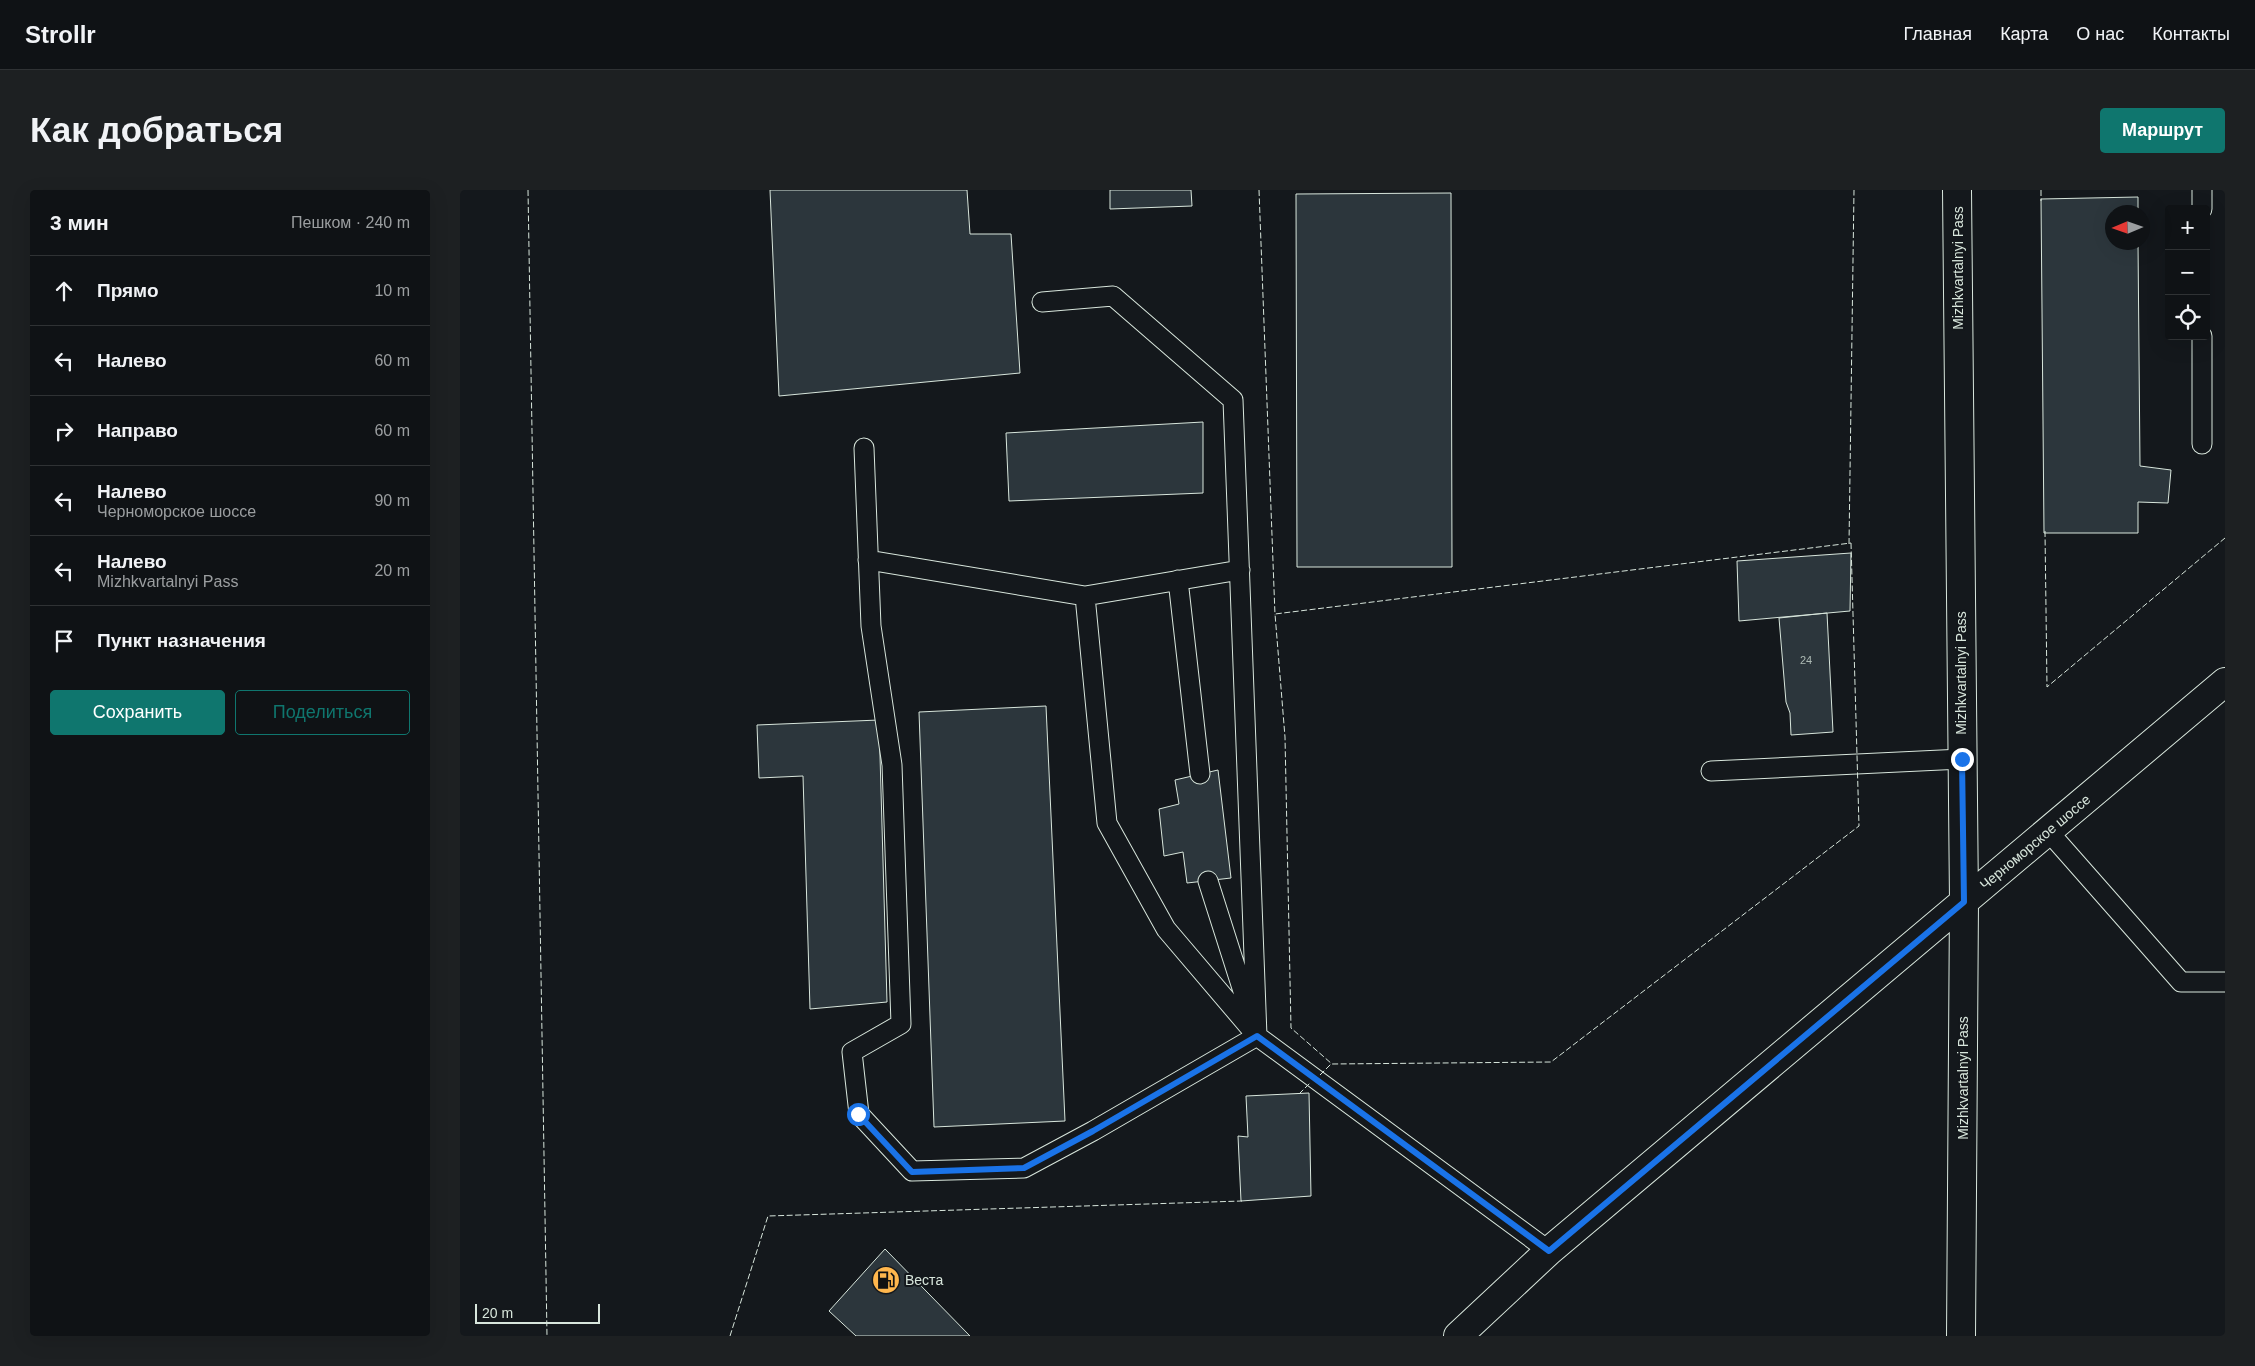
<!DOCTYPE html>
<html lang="ru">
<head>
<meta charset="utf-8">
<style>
	body { margin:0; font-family:Arial,sans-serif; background:#1d2022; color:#f1f3f6 }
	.controls { position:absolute; right:15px; top:15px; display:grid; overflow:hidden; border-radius:5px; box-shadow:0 5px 20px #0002 }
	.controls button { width:45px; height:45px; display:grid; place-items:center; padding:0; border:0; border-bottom:1px solid #2f3234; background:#0f1215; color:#f1f3f6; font:25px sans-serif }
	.compass { position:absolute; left:1645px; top:15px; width:45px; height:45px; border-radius:50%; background:#0f1215; box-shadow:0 5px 20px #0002; rotate:268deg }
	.scale { position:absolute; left:15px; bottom:12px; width:125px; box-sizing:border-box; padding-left:5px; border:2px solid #d8e6dc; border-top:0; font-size:14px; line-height:18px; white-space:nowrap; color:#d8e6dc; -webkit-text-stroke:4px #14181c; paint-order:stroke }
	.stop { position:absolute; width:15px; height:15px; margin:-11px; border:4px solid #1a73e8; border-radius:50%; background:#fff }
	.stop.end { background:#1a73e8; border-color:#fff; box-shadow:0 1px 5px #0008 }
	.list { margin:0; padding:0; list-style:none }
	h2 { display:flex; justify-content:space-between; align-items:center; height:65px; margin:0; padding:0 20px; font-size:21px }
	h2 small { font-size:16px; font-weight:400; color:#9b9ea0 }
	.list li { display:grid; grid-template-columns:32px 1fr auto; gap:15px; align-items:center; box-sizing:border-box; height:70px; padding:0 20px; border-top:1px solid #2f3234 }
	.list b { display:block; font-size:19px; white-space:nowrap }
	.list p { margin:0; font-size:16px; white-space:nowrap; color:#9b9ea0 }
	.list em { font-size:16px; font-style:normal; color:#9b9ea0 }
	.actions { display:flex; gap:10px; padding:15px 20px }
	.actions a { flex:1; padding:11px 0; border:1px solid #0f766e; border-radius:5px; text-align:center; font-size:18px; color:#0f766e }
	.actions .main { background:#0f766e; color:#fff }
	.icon { flex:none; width:28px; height:28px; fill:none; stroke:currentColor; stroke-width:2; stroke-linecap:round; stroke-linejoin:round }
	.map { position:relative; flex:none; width:1765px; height:1146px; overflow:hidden; border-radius:5px }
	header { display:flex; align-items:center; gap:30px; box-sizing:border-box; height:70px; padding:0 25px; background:#0f1215; border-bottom:1px solid #2f3234 }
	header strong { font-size:24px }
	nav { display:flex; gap:28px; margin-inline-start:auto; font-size:18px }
	.intro { display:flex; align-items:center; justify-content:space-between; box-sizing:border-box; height:120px; padding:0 30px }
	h1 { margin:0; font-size:35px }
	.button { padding:12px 22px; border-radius:5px; background:#0f766e; color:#fff; font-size:18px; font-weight:700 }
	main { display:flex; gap:30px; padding:0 30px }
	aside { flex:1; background:#0f1215; border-radius:5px; box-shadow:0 5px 20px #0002 }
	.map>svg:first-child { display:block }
	.building { fill:#2c363c; stroke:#d8e6dc }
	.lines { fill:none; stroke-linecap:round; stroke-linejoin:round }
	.lane-casing { stroke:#d8e6dc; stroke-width:21 }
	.secondary-casing { stroke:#d8e6dc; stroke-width:30 }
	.lane { stroke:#14181c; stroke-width:19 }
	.secondary { stroke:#14181c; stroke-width:28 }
	.fence { stroke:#d8e6dc; stroke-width:1; stroke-dasharray:6 2.5; stroke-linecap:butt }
	.route { stroke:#1a73e8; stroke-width:6 }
	.labels { text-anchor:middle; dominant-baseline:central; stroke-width:4; stroke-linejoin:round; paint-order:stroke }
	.number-label { font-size:11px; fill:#adbab4 }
	.street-label { font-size:14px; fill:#d8e6dc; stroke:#14181c }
	.poi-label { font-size:14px; fill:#d8e6dc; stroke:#14181c; text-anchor:start }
</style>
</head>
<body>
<header>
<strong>Strollr</strong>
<nav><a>Главная</a><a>Карта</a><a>О нас</a><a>Контакты</a></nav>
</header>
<div class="intro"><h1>Как добраться</h1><a class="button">Маршрут</a></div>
<main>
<aside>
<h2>3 мин<small>Пешком · 240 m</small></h2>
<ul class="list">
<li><svg class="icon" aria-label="ahead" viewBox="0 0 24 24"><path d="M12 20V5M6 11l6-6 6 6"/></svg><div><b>Прямо</b></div><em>10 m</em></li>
<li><svg class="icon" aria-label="left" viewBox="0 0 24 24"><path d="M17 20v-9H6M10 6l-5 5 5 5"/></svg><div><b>Налево</b></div><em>60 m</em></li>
<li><svg class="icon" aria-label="right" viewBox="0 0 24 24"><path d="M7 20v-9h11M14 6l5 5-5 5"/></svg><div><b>Направо</b></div><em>60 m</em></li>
<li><svg class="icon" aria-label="left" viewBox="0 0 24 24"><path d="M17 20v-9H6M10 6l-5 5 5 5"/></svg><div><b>Налево</b><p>Черноморское шоссе</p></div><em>90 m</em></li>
<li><svg class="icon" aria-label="left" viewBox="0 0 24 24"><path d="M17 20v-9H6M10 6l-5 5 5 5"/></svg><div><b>Налево</b><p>Mizhkvartalnyi Pass</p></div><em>20 m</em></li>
<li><svg class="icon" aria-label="arrive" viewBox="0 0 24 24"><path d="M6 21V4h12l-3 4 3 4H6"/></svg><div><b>Пункт назначения</b></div></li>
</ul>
<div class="actions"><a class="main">Сохранить</a><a>Поделиться</a></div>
</aside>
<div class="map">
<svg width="1765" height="1146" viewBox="0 0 1765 1146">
	<rect width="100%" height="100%" fill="#14181c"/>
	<path class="building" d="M310 0H507L510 44H551L560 183 319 206Z
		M650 0H731L732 16 650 19Z
		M991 3 992 377H837L836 4Z
		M1678 7V22H1652V52H1678L1680 276 1711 280 1708 313 1678 312V343H1584L1581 9Z
		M743 232V303L549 311 546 243Z
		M1391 363 1390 421 1279 431 1277 371Z
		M1367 423 1373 542 1331 545 1330 523 1326 512 1319 428Z
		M586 516 605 931 474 937 459 522Z
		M419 530 427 812 350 819 343 586 299 588 297 535Z
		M758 580 771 688 727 693 723 662 704 666 699 619 719 614 715 590Z
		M849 903 851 1006 781 1011 778 946 788 947 786 906Z
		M425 1059 510 1146H396L369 1121Z"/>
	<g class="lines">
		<g class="lane-casing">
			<path id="lane" d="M1742 0V19
				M582 112 653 106 773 210 797 846 1089 1061
				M1742 146V254
				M404 258 411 436 432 575 441 834 392 862 399 924 452 981 564 978 633 941 797 846
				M408 370 625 406 780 380
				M718 390 740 584
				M625 406 647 633 706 739 797 846
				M1251 581 1502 569
				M1588 641 1721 792H1765
				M748 691 790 823"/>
		</g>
		<g class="secondary-casing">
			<path id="secondary" d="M1497 0 1504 712 1501 1146
				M998 1146 1089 1061 1765 492"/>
		</g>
		<use href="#lane" class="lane"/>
		<use href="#secondary" class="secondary"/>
		<path class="fence" d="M68 0 87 1146
			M799 0 815 425
			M1581 0V11
			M1585 341 1587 497 1765 348
			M1391 353 1399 636 1091 872 872 874 831 838 825 547 815 424Z
			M1389 354 1394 0
			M860 885 871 874
			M839 904 850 893
			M270 1146 308 1026 782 1011"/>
	</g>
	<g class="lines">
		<path class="route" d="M398 924 452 982 564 978 633 941 797 846 1089 1061 1504 712 1502 569"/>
	</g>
	<defs>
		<g id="fuel-disc" transform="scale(1.4375)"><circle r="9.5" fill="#ffb74d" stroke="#14181c"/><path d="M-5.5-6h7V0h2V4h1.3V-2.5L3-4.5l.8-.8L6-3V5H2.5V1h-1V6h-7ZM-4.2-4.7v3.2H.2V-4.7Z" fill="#111"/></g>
	</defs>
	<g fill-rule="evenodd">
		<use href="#fuel-disc" x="426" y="1090"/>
	</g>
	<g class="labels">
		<g class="number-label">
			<text x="1346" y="470">24</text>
		</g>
		<g class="street-label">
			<text transform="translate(1498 78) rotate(-90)">Mizhkvartalnyi Pass</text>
			<text transform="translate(1501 483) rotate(-90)">Mizhkvartalnyi Pass</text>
			<text transform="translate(1575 652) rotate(-40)">Черноморское шоссе</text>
			<text transform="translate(1503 888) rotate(-90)">Mizhkvartalnyi Pass</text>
		</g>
		<g class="poi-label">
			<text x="445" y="1090">Веста</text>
		</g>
	</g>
</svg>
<div class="controls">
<button>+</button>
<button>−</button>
<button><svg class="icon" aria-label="locate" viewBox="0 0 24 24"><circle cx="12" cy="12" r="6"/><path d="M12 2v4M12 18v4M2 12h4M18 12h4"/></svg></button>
</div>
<svg class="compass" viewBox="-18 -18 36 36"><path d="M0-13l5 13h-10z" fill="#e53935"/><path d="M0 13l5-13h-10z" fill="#9b9ea0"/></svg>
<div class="scale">20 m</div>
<div class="stop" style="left:398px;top:924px"></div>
<div class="stop end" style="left:1502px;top:569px"></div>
</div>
</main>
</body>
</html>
